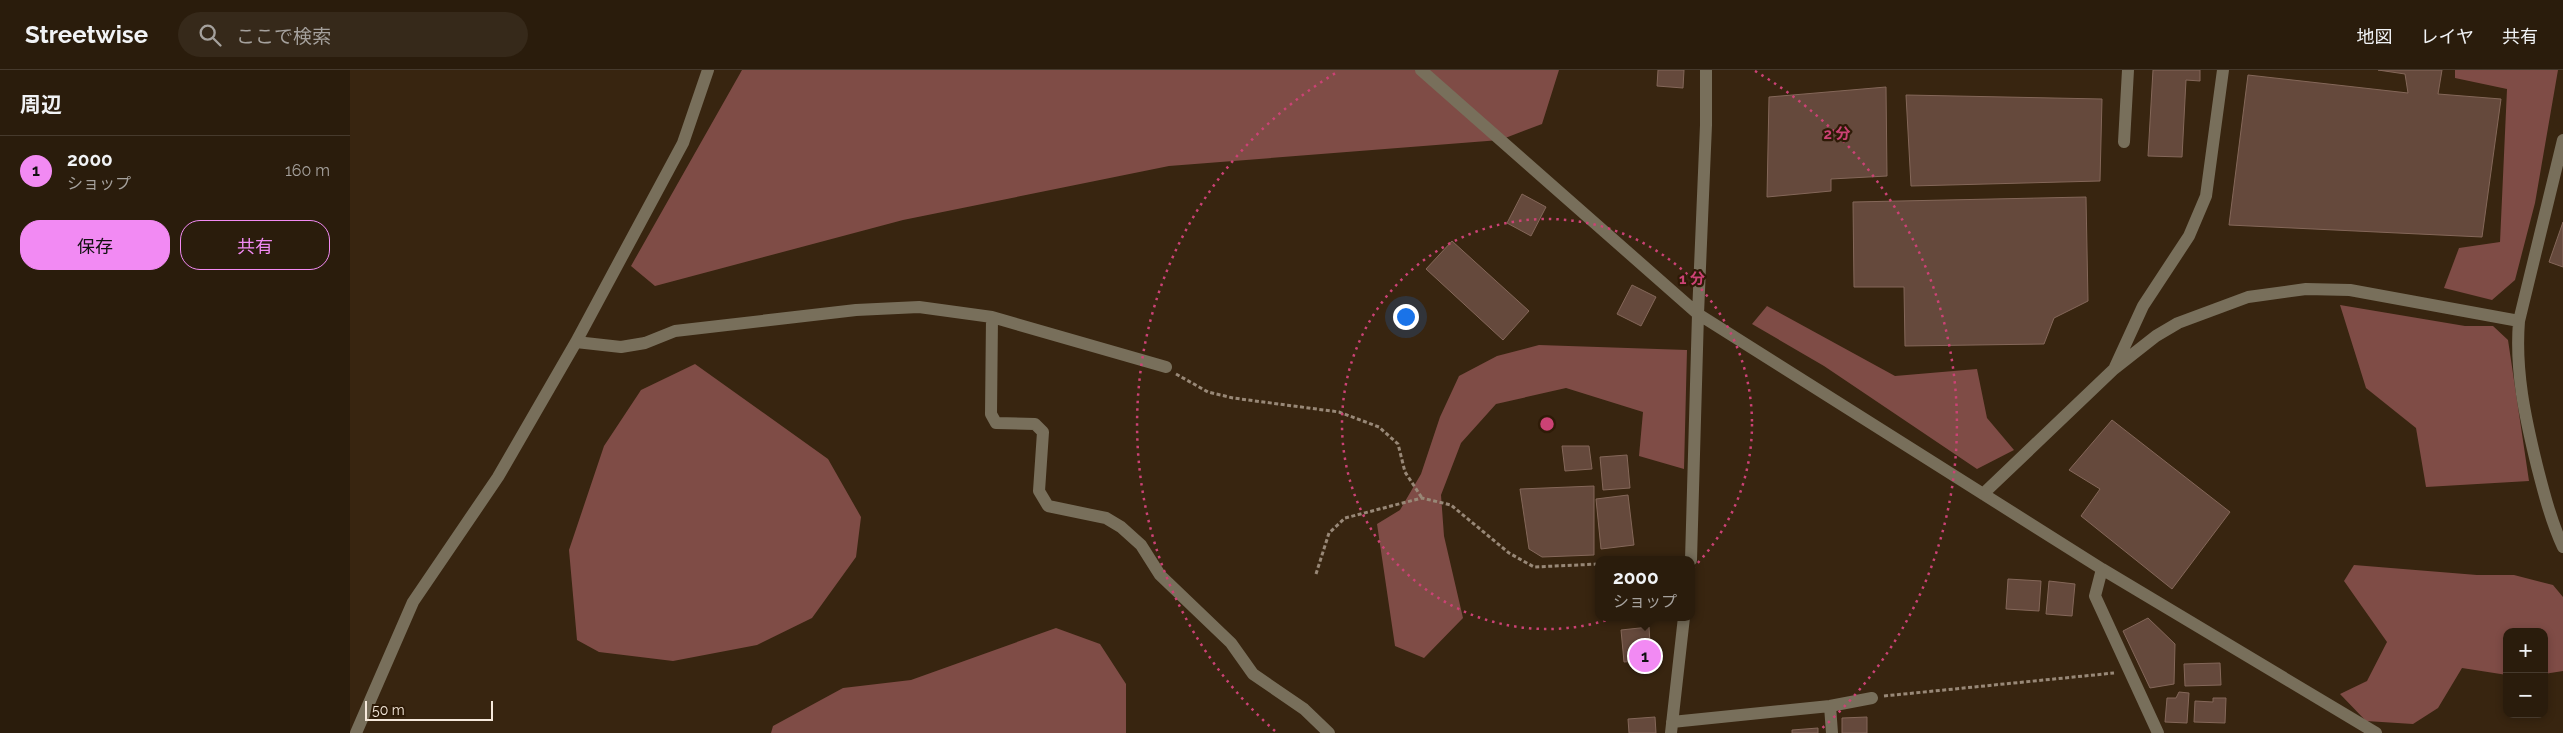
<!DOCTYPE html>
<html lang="ja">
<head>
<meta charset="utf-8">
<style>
	body { margin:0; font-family:Raleway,"Noto Sans JP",sans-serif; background:#36291a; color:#f1f3f6 }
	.controls { position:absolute; right:15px; bottom:15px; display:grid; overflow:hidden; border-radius:10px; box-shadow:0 2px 8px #0003 }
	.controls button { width:45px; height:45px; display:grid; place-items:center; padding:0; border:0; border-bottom:1px solid #463a2d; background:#2a1c0c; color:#f1f3f6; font:25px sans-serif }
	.scale { position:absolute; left:15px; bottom:12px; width:128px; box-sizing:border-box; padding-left:5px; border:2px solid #f5e8db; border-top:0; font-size:14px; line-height:18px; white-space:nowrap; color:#f5e8db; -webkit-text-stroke:4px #2e1b07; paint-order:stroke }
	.you { position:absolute; left:1055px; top:246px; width:18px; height:18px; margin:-12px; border:4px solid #fff; border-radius:50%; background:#1a73e8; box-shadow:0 0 0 8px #1a73e833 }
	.badge { display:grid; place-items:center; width:32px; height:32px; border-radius:50%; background:#f28af3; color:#111; font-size:16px; font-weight:700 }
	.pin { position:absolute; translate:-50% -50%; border:2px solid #fff; box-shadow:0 1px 5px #0006 }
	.popup { position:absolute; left:1245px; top:486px; width:100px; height:65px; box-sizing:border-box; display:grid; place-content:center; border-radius:10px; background:#2a1c0c; filter:drop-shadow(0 1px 4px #0005); font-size:16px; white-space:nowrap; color:#a5a19d }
	.popup b { font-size:19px; color:#f1f3f6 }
	.popup::after { content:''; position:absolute; left:50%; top:100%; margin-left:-10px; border:10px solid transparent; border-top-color:#2a1c0c }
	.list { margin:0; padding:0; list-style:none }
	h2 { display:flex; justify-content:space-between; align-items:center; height:65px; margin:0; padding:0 20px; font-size:21px }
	h2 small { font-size:16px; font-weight:400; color:#a5a19d }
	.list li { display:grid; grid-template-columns:32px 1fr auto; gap:15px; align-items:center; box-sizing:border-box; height:70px; padding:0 20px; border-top:1px solid #463a2d }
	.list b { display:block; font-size:19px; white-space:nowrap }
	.list p { margin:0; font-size:16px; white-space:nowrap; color:#a5a19d }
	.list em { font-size:16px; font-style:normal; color:#a5a19d }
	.actions { display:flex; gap:10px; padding:15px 20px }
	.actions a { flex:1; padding:11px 0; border:1px solid #f28af3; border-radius:20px; text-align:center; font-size:18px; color:#f28af3 }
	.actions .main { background:#f28af3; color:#111 }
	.icon { flex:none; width:28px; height:28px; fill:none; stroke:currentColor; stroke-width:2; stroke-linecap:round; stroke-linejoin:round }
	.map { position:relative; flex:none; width:2213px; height:663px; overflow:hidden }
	header { display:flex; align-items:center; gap:30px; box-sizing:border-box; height:70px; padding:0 25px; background:#2a1c0c; border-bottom:1px solid #463a2d }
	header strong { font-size:24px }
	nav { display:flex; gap:28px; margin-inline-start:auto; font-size:18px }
	.search { width:350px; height:45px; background:#36291a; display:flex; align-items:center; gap:12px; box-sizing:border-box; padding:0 18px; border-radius:28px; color:#a5a19d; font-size:19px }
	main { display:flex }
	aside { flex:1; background:#2a1c0c }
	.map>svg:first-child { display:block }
	.forest { fill:#7f4c46 }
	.building { fill:#65493c; stroke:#846759 }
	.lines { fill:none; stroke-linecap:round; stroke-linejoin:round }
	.path { stroke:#988877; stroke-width:3; stroke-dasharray:4 2.5; stroke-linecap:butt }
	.minor { stroke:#786f5b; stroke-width:12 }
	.ring { fill:none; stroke:#cc4275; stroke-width:2.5; stroke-dasharray:2.5 5 }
	.centre { fill:#cc4275; stroke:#2e1b07; stroke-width:2.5 }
	.ring-label { font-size:15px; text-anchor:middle; font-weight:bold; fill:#cc4275; stroke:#2e1b07; stroke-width:4.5; stroke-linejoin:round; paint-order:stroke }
</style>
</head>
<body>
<header>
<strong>Streetwise</strong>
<div class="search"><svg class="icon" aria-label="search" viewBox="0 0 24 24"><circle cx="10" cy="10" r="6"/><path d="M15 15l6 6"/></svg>ここで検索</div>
<nav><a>地図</a><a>レイヤ</a><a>共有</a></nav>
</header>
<main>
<aside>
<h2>周辺<small></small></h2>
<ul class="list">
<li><span class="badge">1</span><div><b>2000</b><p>ショップ</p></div><em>160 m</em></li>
</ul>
<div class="actions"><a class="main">保存</a><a>共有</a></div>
</aside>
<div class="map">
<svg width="2213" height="663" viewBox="0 0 2213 663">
	<rect width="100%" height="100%" fill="#382510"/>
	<path class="forest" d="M392 0H1209L1192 54 1150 70 819 96 553 150 305 216 281 196Z
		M2105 0H2208L2185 133 2165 210 2142 230 2094 218 2109 178 2150 172 2157 19 2105 8Z
		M1990 235 2115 256H2143L2158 270 2179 411 2076 417 2066 358 2016 318Z
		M1417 236 1545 306 1627 299 1637 348 1664 380 1627 399 1474 296 1402 254Z
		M1189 275 1337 280 1334 399 1289 386 1293 342 1216 318 1146 334 1111 373 1091 425 1094 466 1113 548 1074 588 1045 576 1027 454 1050 440 1071 404 1090 347 1109 306 1147 286Z
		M345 294 478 389 511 447 506 487 462 548 407 575 323 591 249 582 227 570 219 480 254 376 291 320Z
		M2004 495 2127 505H2164L2203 515 2213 527V601L2194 604V562H2157V605L2112 598 2088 638 2063 654 2016 651 1990 624 2017 611 2037 572 1994 511Z
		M706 558 750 574 776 614V663H421L423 656 493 618 561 610Z"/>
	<path class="building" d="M1308 0H1334L1333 18 1307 16Z
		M1803 0H1850V11L1836 10 1832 87 1798 86Z
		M2028 0H2092L2088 24 2151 29 2132 167 1879 155 1898 5 2058 23 2055 4Z
		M1536 17 1537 106 1481 109V121L1417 127 1419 27Z
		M1556 25 1752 29 1750 111 1561 116Z
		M1172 124 1196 137 1181 166 1157 153Z
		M1736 127 1738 231 1704 248 1694 274 1555 276 1554 217H1504L1503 132Z
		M2213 152V197L2199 192Z
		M1102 171 1179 241 1153 270 1076 199Z
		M1282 215 1306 227 1291 256 1267 244Z
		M1762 350 1880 442 1822 519 1731 446 1750 419 1719 400Z
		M1212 376H1239L1242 399 1215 401Z
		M1277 385 1280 418 1253 420 1250 387Z
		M1244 416V485L1192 487 1179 479 1170 419Z
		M1278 425 1284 475 1251 479 1246 429Z
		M1658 509 1691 511 1689 541 1656 539Z
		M1699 511 1725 514 1722 546 1696 544Z
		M1798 548 1825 574 1824 614 1800 618 1773 561Z
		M1299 557 1301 590 1274 592 1271 560Z
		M1870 593 1871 615 1835 616 1834 594Z
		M1829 622 1839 623 1837 653 1815 652 1817 628H1826Z
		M1863 628H1876L1875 653 1844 652 1845 631 1863 632Z
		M1305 647 1306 663H1279L1278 649Z
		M1517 647V663H1492V648Z
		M1468 658V663H1442V660Z"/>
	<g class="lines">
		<path class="path" d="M826 304 858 322 883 328 989 342 1029 357 1048 374 1055 402 1072 428
			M966 504 979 463 995 448 1072 428 1101 435 1159 483 1184 497 1249 494
			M1534 626 1764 603"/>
		<path class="minor" d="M1071 0 1348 244 1752 499 2026 663
			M2213 70 2169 251C2165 301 2175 347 2187 396 2194 423 2201 451 2213 477
			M1774 72 1778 0
			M642 247 641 344 646 353 685 354 693 362 689 421 698 436 756 448 771 457 791 475 810 505 881 573 903 604 954 639 979 663
			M226 272 271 277 295 273 325 261 506 240 569 237 642 247 816 297
			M1765 297 1793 236 1839 166 1856 126 1873 0
			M1633 424 1764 299 1806 266 1828 253 1898 227 1956 219 2000 220 2169 251
			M1341 490 1348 244 1356 55V0
			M1752 499 1745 526 1808 663
			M1480 636 1482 663
			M1322 652 1480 636 1522 628
			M6 663 63 532 148 407 226 272 333 73 358 0
			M1321 663 1334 547"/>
	</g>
	<g class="ring">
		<circle cx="1197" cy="354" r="205"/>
		<path d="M925 661A410 410 0 0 1 989 1M1405 1A410 410 0 0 1 1469 661"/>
	</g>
	<circle cx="1197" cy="354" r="8" class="centre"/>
	<g class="ring-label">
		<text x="1487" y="69">2 分</text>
		<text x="1342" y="214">1 分</text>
	</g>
</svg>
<div class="controls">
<button>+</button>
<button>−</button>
</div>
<div class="scale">50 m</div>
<div class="you"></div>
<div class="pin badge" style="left:1295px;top:586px">1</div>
<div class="popup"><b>2000</b>ショップ</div>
</div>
</main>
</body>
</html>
